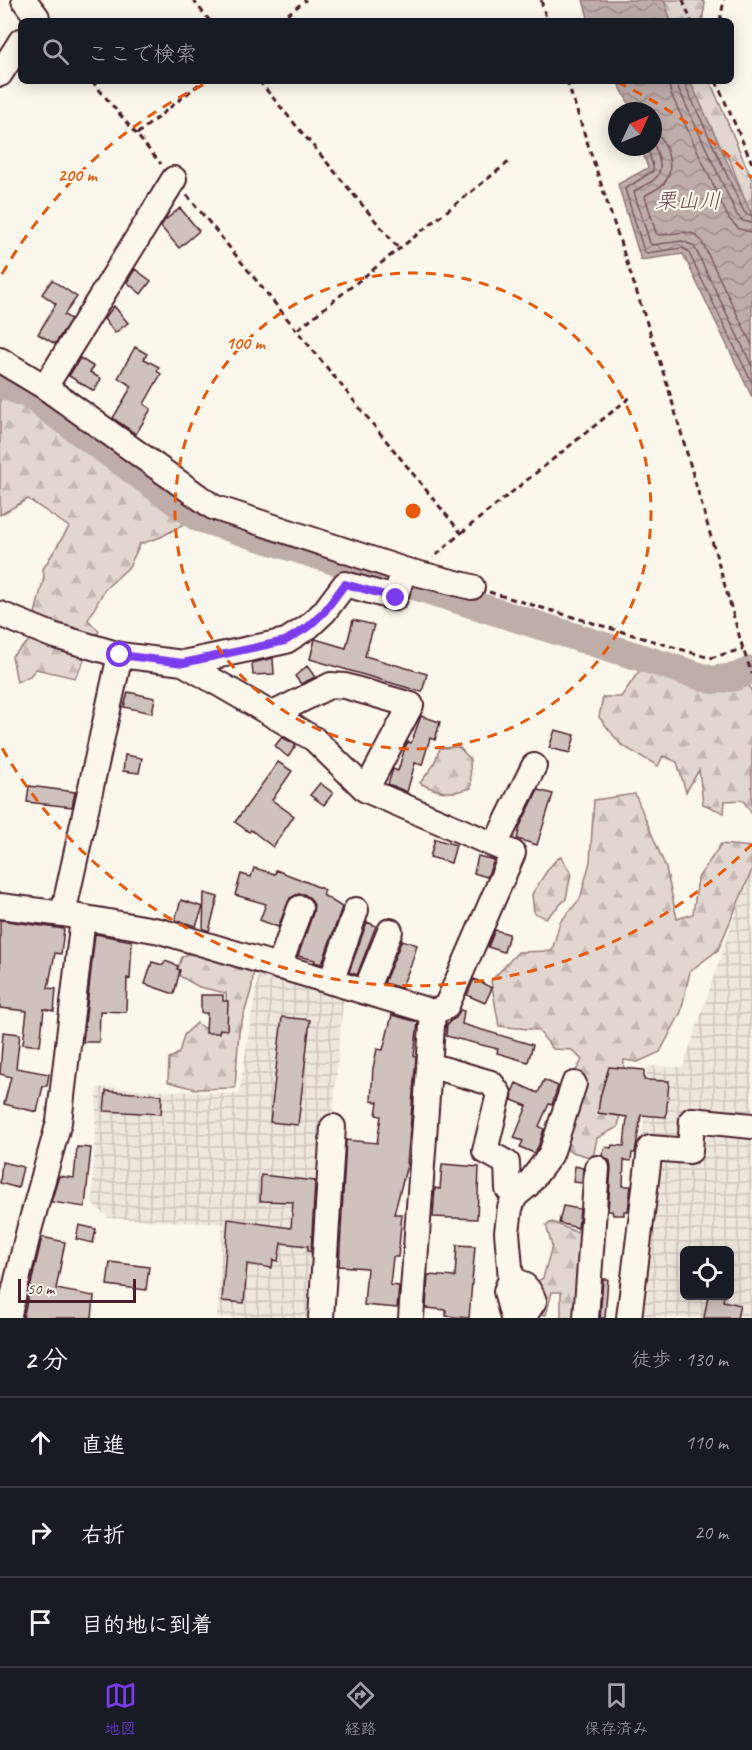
<!DOCTYPE html>
<html lang="ja">
<head>
<meta charset="utf-8">
<style>
	body { margin:0; font-family:Caveat,"Klee One",sans-serif; background:#242831; color:#f1f3f6 }
	.controls { position:absolute; right:18px; bottom:18px; display:grid; overflow:hidden; border-radius:9px; box-shadow:0 3px 15px #0003 }
	.controls button { width:54px; height:54px; display:grid; place-items:center; padding:0; border:0; border-bottom:2px solid #363941; background:#171b24; color:#f1f3f6; font:30px sans-serif }
	.compass { position:absolute; left:608px; top:102px; width:54px; height:54px; border-radius:50%; background:#171b24; box-shadow:0 3px 15px #0003; rotate:46deg }
	.scale { position:absolute; left:18px; bottom:15px; width:118px; box-sizing:border-box; padding-left:6px; border:3px solid #4a1f2b; border-top:0; font-size:16px; line-height:21px; white-space:nowrap; color:#4a1f2b; -webkit-text-stroke:4px #fbf7ec; paint-order:stroke }
	.stop { position:absolute; width:18px; height:18px; margin:-14px; border:4px solid #7c3aed; border-radius:50%; background:#fff }
	.stop.end { background:#7c3aed; border-color:#fff; box-shadow:0 2px 6px #0008 }
	.list { margin:0; padding:0; list-style:none }
	h2 { display:flex; justify-content:space-between; align-items:center; height:78px; margin:0; padding:0 24px; font-size:26px }
	h2 small { font-size:20px; font-weight:400; color:#9ea1a6 }
	.list li { display:grid; grid-template-columns:39px 1fr auto; gap:18px; align-items:center; box-sizing:border-box; height:90px; padding:0 24px; border-top:2px solid #363941 }
	.list b { display:block; font-size:22px; white-space:nowrap }
	.list em { font-size:20px; font-style:normal; color:#9ea1a6 }
	.icon { flex:none; width:33px; height:33px; fill:none; stroke:currentColor; stroke-width:2; stroke-linecap:round; stroke-linejoin:round }
	.map { position:relative; flex:none; width:752px; height:1318px; overflow:hidden }
	.search { position:absolute; background:#171b24; box-shadow:0 3px 15px #0003; left:18px; right:18px; top:18px; height:66px; display:flex; align-items:center; gap:15px; box-sizing:border-box; padding:0 21px; border-radius:9px; color:#9ea1a6; font-size:22px }
	.sheet { height:348px; background:#171b24 }
	nav { display:flex; justify-content:space-around; align-items:center; box-sizing:border-box; height:84px; border-top:2px solid #363941; background:#171b24; font-size:16px; color:#9ea1a6 }
	nav a { display:grid; justify-items:center; gap:3px }
	nav .on { color:#7c3aed }
	.map>svg:first-child { display:block }
	.industrial { fill:url(#industrial-grid); fill-rule:evenodd }
	.forest { fill:url(#forest-firs); stroke:#967b7e; stroke-width:1.5 }
	.water { fill:url(#water-waves); stroke:#907477; stroke-width:1.5 }
	.lines { fill:none; stroke-linecap:round; stroke-linejoin:round }
	.shore { stroke:#79585e; stroke-width:1.5 }
	.river { stroke:#bfadaa; stroke-width:28 }
	.building { fill:#cfc2bc; stroke:#4a1f2b; stroke-width:1.5 }
	.minor-casing { stroke:#4a1f2b; stroke-width:28 }
	.path { stroke:#4a1f2b; stroke-width:3; stroke-dasharray:6 4.5; stroke-linecap:butt }
	.minor { stroke:#fbf7ec; stroke-width:24 }
	.route { stroke:#7c3aed; stroke-width:8 }
	.ring { fill:none; stroke:#e8590c; stroke-width:3; stroke-dasharray:10 8 }
	.labels { text-anchor:middle; dominant-baseline:central; stroke-width:4.5; stroke-linejoin:round; paint-order:stroke }
	.water-label { font-size:22px; font-style:italic; fill:#6d4a51; stroke:#fbf7ec }
	.centre { fill:#e8590c; stroke:#fbf7ec; stroke-width:3 }
	.ring-label { font-size:18px; text-anchor:middle; font-weight:bold; fill:#e8590c; stroke:#fbf7ec; stroke-width:4.5; stroke-linejoin:round; paint-order:stroke }
</style>
</head>
<body>
<div class="map">
<svg width="752" height="1318" viewBox="0 0 752 1318">
	<defs>
		<pattern id="industrial-grid" width="8" height="8" patternUnits="userSpaceOnUse" patternTransform="scale(1.5)"><rect width="8" height="8" fill="#eee7de"/><path d="M0 4h8M4 0v8" fill="none" stroke="#cec6bf"/></pattern>
		<pattern id="forest-firs" width="22" height="20" patternUnits="userSpaceOnUse" patternTransform="scale(1.5)"><rect width="22" height="20" fill="#e2d7d0"/><path d="M5 1l3.5 6h-7zM16 11l3.5 6h-7z" fill="#c3b8b3"/></pattern>
		<pattern id="water-waves" width="16" height="10" patternUnits="userSpaceOnUse" patternTransform="scale(1.5)"><rect width="16" height="10" fill="#bfadaa"/><path d="M0 5q4-4 8 0t8 0" fill="none" stroke="#9d8c8b"/></pattern>
	</defs>
	<rect width="100%" height="100%" fill="#fbf7ec"/>
	<filter id="ink" filterUnits="userSpaceOnUse"><feTurbulence type="fractalNoise" baseFrequency=".0167" numOctaves="2"/><feDisplacementMap in="SourceGraphic" scale="12" xChannelSelector="R" yChannelSelector="G"/><feConvolveMatrix kernelMatrix="1 2 1 2 8 2 1 2 1" color-interpolation-filters="sRGB"/></filter>
	<g filter="url(#ink)">
		<path class="industrial" d="M752 865V1318H631L647 1066 683 1067ZM684 1250H730V1296H684Z
			M259 969 344 991 315 1318H217L223 1224 108 1218 92 1204 97 1087 239 1094Z"/>
		<path class="forest" d="M663 0H702L705 4 702 21H669Z
			M687 81H710L752 180V220L730 160 702 125Z
			M0 364 39 387 145 482 184 524 161 537 140 544 129 567 105 589 88 620 99 631 75 678 36 669 30 676 17 682 12 656 28 642 44 577 43 569 69 527 28 499 0 515Z
			M641 668 705 684 748 682 752 693V814L743 800 725 801 724 813 703 804 699 770 686 792 677 762 663 756 658 766 621 745 599 717 603 697H621Z
			M459 747 470 759 471 788C450 795 439 793 420 783L433 766 440 748Z
			M635 794 666 868 677 919 693 914 698 878 721 844 752 847V870L718 950 690 971 681 1012 660 1052 638 1062 624 1060 623 1099 618 1127 597 1138 593 1158 569 1151 547 1122 566 1097 570 1081 582 1060 572 1050 553 1049 538 1030 499 1026 491 981 518 952 552 951 560 922 580 899 590 862 594 800Z
			M561 857 571 873 566 899 546 918 534 913 532 894C540 883 550 862 561 857Z
			M197 949 255 950 252 987 239 1031 235 1088 196 1089 168 1082 169 1059 179 1053 184 1035 197 1023 203 1028 227 1027 226 993 199 987 176 974 182 957Z
			M552 1222 576 1232 586 1222 579 1318H561V1292H552L546 1315 535 1314 532 1285 543 1278 552 1246 546 1225Z"/>
		<path class="water" d="M583 0H664L671 21H589Z
			M617 81H690L752 215V397L683 254 641 260 618 184 648 168 641 147H653V111H633Z"/>
		<g class="lines">
			<path class="shore" d="M668 81 671 94 729 219 739 229 752 232
				M677 81 679 90 737 215 743 221 752 223
				M685 81 686 87 744 212 748 215H752
				M653 129C666 139 676 168 665 182 660 189 651 191 645 196L656 233 659 235 685 232 694 234 701 240 752 345
				M653 142C658 155 667 172 651 182 645 185 639 188 634 192L650 243 652 245 682 241 694 246 752 366
				M647 147 653 166V171L625 189 644 251 647 253 682 248 688 251 752 383"/>
			<path class="river" d="M0 384 29 395 198 518 712 680 735 677 752 670"/>
		</g>
		<path class="building" d="M180 208 199 231 179 248 161 227 164 221Z
			M135 269 151 281 141 294 127 282Z
			M52 280 77 297 64 315 71 319 55 344 38 334 56 304 42 294Z
			M114 306 128 323 115 333 104 319Z
			M135 347 147 354 144 359 159 367 157 371 161 374 144 404 151 409 136 434 113 418 132 386 118 378Z
			M80 358 94 367 90 372 101 379 94 391 69 376Z
			M353 620 374 625 365 656 427 674 422 692 310 659 315 639 346 648Z
			M273 658 274 674 253 675 252 663Z
			M307 666 315 677 301 684 295 676Z
			M128 692 155 698 152 713 124 707Z
			M421 716 440 722 435 740 430 738 422 765 415 763 407 792 388 784 393 769 398 771 405 747 408 742 411 743Z
			M555 730 575 735 570 753 549 748Z
			M282 737 296 745 288 757 275 746Z
			M125 755 142 758 139 773 123 771Z
			M278 762 292 771 272 800 294 816 273 847 251 830 249 832 235 822Z
			M320 783 333 793 324 805 310 795Z
			M29 786 75 792 72 807 27 802Z
			M538 790 553 794 537 845 517 839 520 826Z
			M435 839 456 845 451 863 430 857Z
			M478 856 494 860 487 877 474 873Z
			M254 868 275 874 276 870 302 880 325 890 323 895 342 907 322 964 314 962 315 960 298 956 313 913 314 905 310 898 304 894H298L290 898 278 927 260 920 266 904 235 895 241 874 251 877Z
			M204 893 218 897 209 931 203 929Z
			M181 900 203 907 196 926 175 920Z
			M0 920 64 929 61 954 55 953 48 988 56 989 54 1011 44 1009 40 1046 23 1044 27 1011 0 1008Z
			M367 922 376 926 357 975 349 972Z
			M495 930 509 934 504 952 488 947Z
			M95 934 132 941 130 979 127 978 126 1012 100 1011 99 1042H83Z
			M402 940 417 945 411 965 401 988 384 983Z
			M165 961 178 966 177 969 180 970 174 994 145 984 152 962 163 965Z
			M474 979 492 988 485 1003 467 995Z
			M201 995H223V1001H228L227 1030 220 1029 219 1033H206L207 1013H201Z
			M460 1010 464 1011 462 1024 533 1045 528 1062 497 1053 498 1049 446 1036 447 1023 449 1024 450 1021 456 1018Z
			M392 1015 418 1022 414 1056 416 1057 407 1165 394 1214H402L398 1257H393L390 1285 399 1286 397 1308 364 1305 367 1268 339 1266 346 1140 377 1143 381 1116 376 1115 378 1102 371 1101 373 1068 377 1049 383 1050Z
			M282 1017 310 1020 298 1125 270 1122Z
			M3 1032 20 1034 16 1068 49 1074 47 1086H43L37 1112 4 1104 11 1077 0 1074Z
			M609 1067 644 1070V1080L669 1081 666 1117 641 1115 635 1153H632L631 1161 624 1160 623 1186H631L628 1211H624V1215H613L612 1211H608L611 1168 610 1161 602 1155 605 1147 611 1148 612 1145 624 1146 627 1117 598 1113 600 1097Z
			M544 1080 558 1086 552 1105 549 1104 539 1126 544 1129 538 1147 534 1153 520 1147 523 1141 514 1138 527 1106 512 1100 513 1090 516 1083 538 1093Z
			M106 1091 162 1095 161 1114 104 1111Z
			M77 1147 91 1148 85 1207 51 1202 59 1176 74 1178Z
			M2 1162 23 1167 18 1188 0 1183Z
			M442 1164 479 1167 477 1219 433 1217 435 1188 440 1189Z
			M575 1166 583 1168 582 1183 573 1182Z
			M261 1175 315 1181 311 1252 308 1251V1246L281 1243 278 1261 273 1260 272 1268 247 1264 244 1303 222 1301 228 1219 291 1228 293 1202 260 1201Z
			M563 1206 580 1209 578 1228 559 1223Z
			M79 1225 96 1229 93 1243 76 1239Z
			M42 1237 65 1242 56 1289 94 1296 92 1318H23Z
			M457 1245 475 1246 469 1318 446 1316V1310L426 1308 428 1275 455 1277Z
			M110 1262 149 1267 146 1290 107 1285Z
			M603 1279H608L605 1318H600Z
			M708 1296H724L723 1301 740 1305 737 1318H704Z"/>
		<g class="lines">
			<g class="minor-casing">
				<path id="minor" d="M24 0 37 17 34 21
					M0 74 21 41
					M0 360 45 387 213 507 404 570 472 587
					M45 387 174 179
					M0 614 52 635 120 655 183 663 286 641 308 627 324 612 345 584 395 598 404 570
					M273 714 331 685 345 686 411 705 366 790
					M495 845 534 766
					M0 906 63 914 160 931 433 1012 446 1007 513 853 366 790 314 739 183 663
					M63 914 120 655
					M279 967 300 908
					M331 982 356 910
					M365 992 390 931
					M429 1065 491 1083 499 1094 485 1151 507 1163 508 1189 515 1196
					M511 1279C523 1282 529 1288 534 1301L523 1318
					M8 1318 29 1230 59 1122 83 918
					M321 1318 333 1127
					M411 1318 433 1012
					M513 1318 506 1291 511 1279 507 1232 510 1208 515 1196 527 1186 551 1154 574 1084
					M586 1318 597 1168
					M629 1318 650 1148 690 1151 692 1120 752 1126"/>
			</g>
			<path class="path" d="M193 0 210 21
				M541 0 547 21
				M683 0 691 21
				M279 21 306 0
				M720 21 724 0
				M92 81 161 164
				M259 81 399 249
				M567 81 668 387 743 649 752 674
				M716 81 752 163
				M137 134 203 81
				M187 195 461 533 433 558
				M298 329 510 161
				M461 533 633 395
				M489 592 710 658 743 649"/>
			<use href="#minor" class="minor"/>
		</g>
	</g>
	<g class="lines" filter="url(#ink)">
		<path class="route" d="M120 655 183 663 285 641 308 627 324 612 345 584 396 598"/>
	</g>
	<g class="ring">
		<circle cx="413" cy="511" r="238"/>
		<path d="M752 844A475 475 0 0 1 2 748M2 274A475 475 0 0 1 209 82M617 82A475 475 0 0 1 752 178"/>
	</g>
	<g class="labels">
		<g class="water-label">
			<text x="688" y="201">栗山川</text>
		</g>
	</g>
	<circle cx="413" cy="511" r="9" class="centre"/>
	<g class="ring-label">
		<text x="77" y="181">200 m</text>
		<text x="245" y="349">100 m</text>
	</g>
</svg>
<div class="controls">
<button><svg class="icon" aria-label="locate" viewBox="0 0 24 24"><circle cx="12" cy="12" r="6"/><path d="M12 2v4M12 18v4M2 12h4M18 12h4"/></svg></button>
</div>
<svg class="compass" viewBox="-18 -18 36 36"><path d="M0-13l5 13h-10z" fill="#e53935"/><path d="M0 13l5-13h-10z" fill="#9ea1a6"/></svg>
<div class="scale">50 m</div>
<div class="stop" style="left:120px;top:655px"></div>
<div class="stop end" style="left:396px;top:598px"></div>
<div class="search"><svg class="icon" aria-label="search" viewBox="0 0 24 24"><circle cx="10" cy="10" r="6"/><path d="M15 15l6 6"/></svg>ここで検索</div>
</div>
<section class="sheet">
<h2>2 分<small>徒歩 · 130 m</small></h2>
<ul class="list">
<li><svg class="icon" aria-label="ahead" viewBox="0 0 24 24"><path d="M12 20V5M6 11l6-6 6 6"/></svg><div><b>直進</b></div><em>110 m</em></li>
<li><svg class="icon" aria-label="right" viewBox="0 0 24 24"><path d="M7 20v-9h11M14 6l5 5-5 5"/></svg><div><b>右折</b></div><em>20 m</em></li>
<li><svg class="icon" aria-label="arrive" viewBox="0 0 24 24"><path d="M6 21V4h12l-3 4 3 4H6"/></svg><div><b>目的地に到着</b></div></li>
</ul>
</section>
<nav>
<a class="on"><svg class="icon" aria-label="map" viewBox="0 0 24 24"><path d="M3 6l6-2 6 2 6-2v14l-6 2-6-2-6 2zM9 4v14M15 6v14"/></svg>地図</a>
<a><svg class="icon" aria-label="directions" viewBox="0 0 24 24"><path d="M12 3l9 9-9 9-9-9zM9 14v-3h6M13 9l2 2-2 2"/></svg>経路</a>
<a><svg class="icon" aria-label="saved" viewBox="0 0 24 24"><path d="M7 4h10v16l-5-4-5 4z"/></svg>保存済み</a>
</nav>
</body>
</html>
